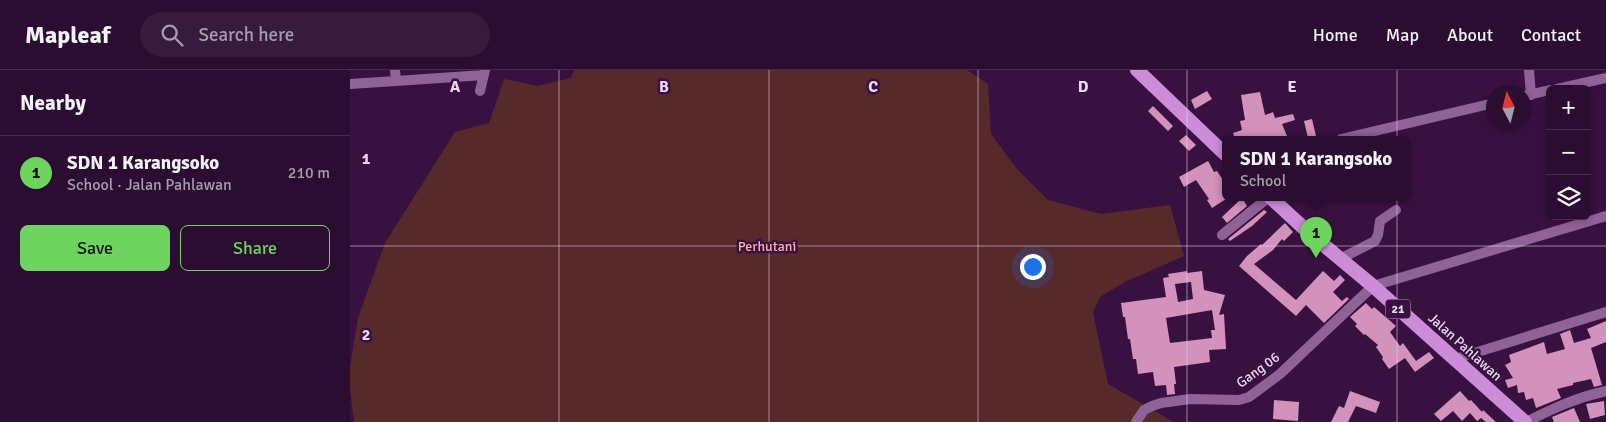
<!DOCTYPE html>
<html lang="en">
<head>
<meta charset="utf-8">
<style>
	body { margin:0; font-family:Signika,sans-serif; background:#371b3d; color:#f1f3f6 }
	.controls { position:absolute; right:15px; top:15px; display:grid; overflow:hidden; border-radius:8px; box-shadow:0 2px 8px #0003 }
	.controls button { width:45px; height:45px; display:grid; place-items:center; padding:0; border:0; border-bottom:1px solid #472d4d; background:#2b0d31; color:#f1f3f6; font:25px sans-serif }
	.compass { position:absolute; left:1136px; top:15px; width:45px; height:45px; border-radius:50%; background:#2b0d31; box-shadow:0 2px 8px #0003; rotate:353deg }
	.you { position:absolute; left:682px; top:196px; width:18px; height:18px; margin:-12px; border:4px solid #fff; border-radius:50%; background:#1a73e8; box-shadow:0 0 0 8px #1a73e833 }
	.badge { display:grid; place-items:center; width:32px; height:32px; border-radius:50%; background:#6fd360; color:#111; font-size:16px; font-weight:700 }
	.pin { position:absolute; translate:-50% -41px; filter:drop-shadow(0 1px 2px #0008) }
	.pin::after { content:''; position:absolute; top:26px; width:18px; height:15px; background:inherit; clip-path:polygon(0 0,100% 0,50% 100%) }
	.popup { position:absolute; left:872px; top:66px; width:188px; height:65px; box-sizing:border-box; display:grid; place-content:center; border-radius:8px; background:#2b0d31; filter:drop-shadow(0 1px 4px #0005); font-size:16px; white-space:nowrap; color:#a69cab }
	.popup b { font-size:19px; color:#f1f3f6 }
	.popup::after { content:''; position:absolute; left:50%; top:100%; margin-left:-10px; border:10px solid transparent; border-top-color:#2b0d31 }
	.list { margin:0; padding:0; list-style:none }
	h2 { display:flex; justify-content:space-between; align-items:center; height:65px; margin:0; padding:0 20px; font-size:21px }
	h2 small { font-size:16px; font-weight:400; color:#a69cab }
	.list li { display:grid; grid-template-columns:32px 1fr auto; gap:15px; align-items:center; box-sizing:border-box; height:75px; padding:0 20px; border-top:1px solid #472d4d }
	.list b { display:block; font-size:19px; white-space:nowrap }
	.list p { margin:0; font-size:16px; white-space:nowrap; color:#a69cab }
	.list em { font-size:16px; font-style:normal; color:#a69cab }
	.actions { display:flex; gap:10px; padding:15px 20px }
	.actions a { flex:1; padding:11px 0; border:1px solid #6fd360; border-radius:8px; text-align:center; font-size:18px; color:#6fd360 }
	.actions .main { background:#6fd360; color:#111 }
	.icon { flex:none; width:28px; height:28px; fill:none; stroke:currentColor; stroke-width:2; stroke-linecap:round; stroke-linejoin:round }
	.map { position:relative; flex:none; width:1256px; height:352px; overflow:hidden }
	header { display:flex; align-items:center; gap:30px; box-sizing:border-box; height:70px; padding:0 25px; background:#2b0d31; border-bottom:1px solid #472d4d }
	header strong { font-size:24px }
	nav { display:flex; gap:28px; margin-inline-start:auto; font-size:18px }
	.search { width:350px; height:45px; background:#371b3d; display:flex; align-items:center; gap:12px; box-sizing:border-box; padding:0 18px; border-radius:28px; color:#a69cab; font-size:19px }
	main { display:flex }
	aside { flex:1; background:#2b0d31 }
	.map>svg:first-child { display:block }
	.green { fill:#562a2a }
	.building { fill:#d292bb; fill-rule:evenodd }
	.lines { fill:none; stroke-linecap:round; stroke-linejoin:round }
	.minor { stroke:#8f6397; stroke-width:10 }
	.trunk { stroke:#cc8cd8; stroke-width:14 }
	.grid { fill:none; stroke:#efd7f4; stroke-width:1; stroke-opacity:0.55 }
	.labels { text-anchor:middle; dominant-baseline:central; stroke-width:5; stroke-linejoin:round; paint-order:stroke }
	.shield { fill:#391141; stroke:#b89cbe; stroke-width:1 }
	.shield-label { font-size:12px; font-weight:bold; fill:#efd7f4 }
	.park-label { font-size:14px; fill:#fdacaa; stroke:#391141 }
	.street-label { font-size:14px; fill:#efd7f4; stroke:#391141 }
	.grid-label { font-size:16px; text-anchor:middle; font-weight:bold; fill:#efd7f4; stroke:#391141; stroke-width:5; stroke-linejoin:round; paint-order:stroke }
</style>
</head>
<body>
<header>
<strong>Mapleaf</strong>
<div class="search"><svg class="icon" aria-label="search" viewBox="0 0 24 24"><circle cx="10" cy="10" r="6"/><path d="M15 15l6 6"/></svg>Search here</div>
<nav><a>Home</a><a>Map</a><a>About</a><a>Contact</a></nav>
</header>
<main>
<aside>
<h2>Nearby<small></small></h2>
<ul class="list">
<li><span class="badge">1</span><div><b>SDN 1 Karangsoko</b><p>School · Jalan Pahlawan</p></div><em>210 m</em></li>
</ul>
<div class="actions"><a class="main">Save</a><a>Share</a></div>
</aside>
<div class="map">
<svg width="1256" height="352" viewBox="0 0 1256 352">
	<rect width="100%" height="100%" fill="#391141"/>
	<path class="green" d="M224 0H617L638 14 641 64 666 98 698 130 751 144 820 135 834 186 775 212 751 226 743 242 758 314 824 352H4L0 319V297L8 248 35 173 105 62 139 53 154 9 188 16 221 8Z"/>
	<path class="building" d="M857 21 862 29 845 39 841 30Z
		M910 22 915 45 923 42 925 48 943 44 945 50 932 54 937 66 930 69 928 67 917 69H885L883 63 892 60 890 51 895 50 891 25Z
		M803 36 823 56 818 61 798 41Z
		M962 49 966 66 958 68 954 51Z
		M836 65 846 75 839 81 829 71Z
		M858 91 864 102 867 101 873 110 876 108V129L862 138 857 130 859 129 846 110 834 117 829 107Z
		M892 128 897 136 877 153 872 147Z
		M914 140 917 142 902 156 880 171 878 169Z
		M935 153 943 162 934 171 932 169 923 180 904 194 946 230 973 201 984 211 990 205 995 210 983 222 992 231 997 227 999 229 974 253 956 235 946 246 889 196 897 186 911 174 912 175Z
		M837 201V203L852 201 854 220 875 225 869 245 874 244 876 279 859 280 860 292 824 297 826 314H824L825 324 817 325 816 315 805 316 803 302 788 304 786 289H783L780 269H778L775 247H773L771 233 816 227 813 208 819 207 818 204ZM841 212 843 229 828 232 825 214ZM862 240 865 260H861L862 268 820 273 816 248Z
		M1016 233 1022 239 1024 237 1046 256 1040 262 1050 276 1053 273 1066 291 1079 282 1084 288 1065 302 1055 288 1039 299 1032 289 1033 287 1026 277 1028 275 1015 264 1014 265 1005 256 1007 254 1000 247Z
		M1256 251V272L1241 278 1252 315 1244 317 1241 309 1223 313V315L1207 319 1211 328 1186 338 1183 328 1176 330 1174 322 1168 323 1167 315 1158 318 1155 310 1163 308 1155 295 1161 292 1159 285 1194 272 1197 284 1215 279 1210 264 1220 260 1224 273 1241 268 1237 259Z
		M1000 321 1030 332 1026 343 1006 336 998 352H981L989 336 994 338Z
		M1110 321 1119 331 1121 330 1132 342 1133 340 1146 352H1136L1131 348 1127 351 1120 343 1112 351 1103 341 1091 351 1084 344Z
		M924 330 949 332 948 351 923 349Z
		M1254 331 1255 345 1240 349 1236 334Z
		M1224 338 1230 352H1204L1202 347Z"/>
	<g class="lines">
		<path class="minor" d="M1179 0 1181 25
			M46 11 134 5
			M0 14 46 11 45 0
			M1207 19 1256 8
			M130 21 135 0
			M1174 26 1200 20
			M991 69 1144 33
			M872 165 919 127
			M990 189 1025 171 1028 165 1030 151 1046 140
			M1105 289 1256 242
			M786 352 794 340 802 336 811 333 840 329 889 330 899 327 930 304 1023 216 1256 146
			M1176 352C1204 338 1225 328 1256 321"/>
		<path class="trunk" d="M787 0 876 85
			M920 127 958 162 1023 216 1175 352"/>
	</g>
	<path class="grid" d="M209 0V352M419 0V352M628 0V352M837 0V352M1047 0V352M0 176H1256"/>
	<g class="labels">
		<rect class="shield" x="1035.5" y="229.5" width="25" height="19" rx="4"/>
		<g class="shield-label">
			<text x="1048" y="239">21</text>
		</g>
		<g class="park-label">
			<text x="417" y="176">Perhutani</text>
		</g>
		<g class="street-label">
			<text transform="translate(1115 277) rotate(42)">Jalan Pahlawan</text>
			<text transform="translate(908 300) rotate(-36)">Gang 06</text>
		</g>
	</g>
	<g class="grid-label">
		<text x="105" y="22">A</text>
		<text x="314" y="22">B</text>
		<text x="523" y="22">C</text>
		<text x="733" y="22">D</text>
		<text x="942" y="22">E</text>
		<text x="16" y="94">1</text>
		<text x="16" y="270">2</text>
	</g>
</svg>
<div class="controls">
<button>+</button>
<button>−</button>
<button><svg class="icon" aria-label="layers" viewBox="0 0 24 24"><path d="M12 4l9 5-9 5-9-5zM3 14l9 5 9-5"/></svg></button>
</div>
<svg class="compass" viewBox="-18 -18 36 36"><path d="M0-13l5 13h-10z" fill="#e53935"/><path d="M0 13l5-13h-10z" fill="#a69cab"/></svg>
<div class="you"></div>
<div class="pin badge" style="left:966px;top:188px">1</div>
<div class="popup"><b>SDN 1 Karangsoko</b>School</div>
</div>
</main>
</body>
</html>
